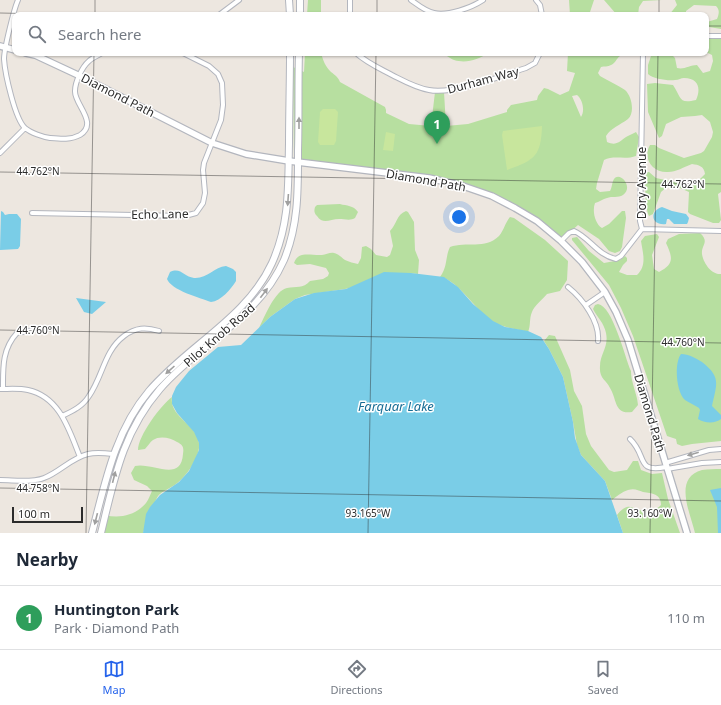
<!DOCTYPE html>
<html lang="en">
<head>
<meta charset="utf-8">
<style>
	body { margin:0; font-family:"Noto Sans",sans-serif; background:#f6f6f7; color:#1f2937 }
	.scale { position:absolute; left:12px; bottom:10px; width:71px; box-sizing:border-box; padding-left:4px; border:2px solid #2c2c2c; border-top:0; font-size:11px; line-height:14px; white-space:nowrap; color:#2c2c2c; -webkit-text-stroke:3px #fff; paint-order:stroke }
	.you { position:absolute; left:459px; top:217px; width:14px; height:14px; margin:-10px; border:3px solid #fff; border-radius:50%; background:#1a73e8; box-shadow:0 0 0 6px #1a73e833 }
	.badge { display:grid; place-items:center; width:26px; height:26px; border-radius:50%; background:#2563eb; color:#fff; font-size:13px; font-weight:700 }
	.pin { position:absolute; translate:-50% -33px; filter:drop-shadow(0 1px 2px #0008) }
	.pin::after { content:''; position:absolute; top:21px; width:14px; height:12px; background:inherit; clip-path:polygon(0 0,100% 0,50% 100%) }
	.list { margin:0; padding:0; list-style:none }
	h2 { display:flex; justify-content:space-between; align-items:center; height:52px; margin:0; padding:0 16px; font-size:17px }
	h2 small { font-size:13px; font-weight:400; color:#747a83 }
	.list li { display:grid; grid-template-columns:26px 1fr auto; gap:12px; align-items:center; box-sizing:border-box; height:64px; padding:0 16px; border-top:1px solid #e0e1e3 }
	.list b { display:block; font-size:15px; white-space:nowrap }
	.list p { margin:0; font-size:13px; white-space:nowrap; color:#747a83 }
	.list em { font-size:13px; font-style:normal; color:#747a83 }
	.icon { flex:none; width:22px; height:22px; fill:none; stroke:currentColor; stroke-width:2; stroke-linecap:round; stroke-linejoin:round }
	.map { position:relative; flex:none; width:721px; height:533px; overflow:hidden }
	.search { position:absolute; background:#fff; box-shadow:0 1px 3px #0004; left:12px; right:12px; top:12px; height:44px; display:flex; align-items:center; gap:10px; box-sizing:border-box; padding:0 14px; border-radius:8px; color:#747a83; font-size:15px }
	.sheet { height:116px; background:#fff }
	nav { display:flex; justify-content:space-around; align-items:center; box-sizing:border-box; height:56px; border-top:1px solid #e0e1e3; background:#fff; font-size:11px; color:#747a83 }
	nav a { display:grid; justify-items:center; gap:2px }
	nav .on { color:#2563eb }
	.map>svg:first-child { display:block }
	.green { fill:#b7dfa0; fill-rule:evenodd }
	.pitch { fill:#c8e69d }
	.water { fill:#7acde7 }
	.lines { fill:none; stroke-linecap:round; stroke-linejoin:round }
	.minor-casing { stroke:#b3b6be; stroke-width:6 }
	.tertiary-casing { stroke:#b3b6be; stroke-width:8 }
	.secondary-casing { stroke:#b3b6be; stroke-width:8 }
	.minor { stroke:#fff; stroke-width:4 }
	.tertiary { stroke:#fff; stroke-width:5.5 }
	.secondary { stroke:#fff; stroke-width:6 }
	.oneway { fill:#a0a0a0 }
	.ticks { fill:none; stroke:#2c2c2c; stroke-width:1; stroke-opacity:0.45 }
	.labels { text-anchor:middle; dominant-baseline:central; stroke-width:3; stroke-linejoin:round; paint-order:stroke }
	.street-label { font-size:12px; fill:#2c2c2c; stroke:#fff }
	.water-label { font-size:13px; font-style:italic; fill:#176d95; stroke:#fff }
	.ticks-label { font-size:10px; text-anchor:middle; fill:#2c2c2c; stroke:#fff; stroke-width:3; stroke-linejoin:round; paint-order:stroke }
</style>
</head>
<body>
<div class="map">
<svg width="721" height="533" viewBox="0 0 721 533">
	<rect width="100%" height="100%" fill="#ede7e0"/>
	<path class="green" d="M308 0H321V15H307Z
		M569 0H594L589 15H570Z
		M604 0H662L643 1 639 7 638 15H617Z
		M675 0H721V29L709 27 707 22 717 19C719 14 720 10 716 6L694 5 686 11V15H669L677 5Z
		M706 39H721V192L718 194 721 220 719 223H713L690 214 688 212 689 192 680 188 668 186 661 192 653 214 649 216C645 209 644 181 647 172H649L656 178 693 186 705 174C704 166 699 165 692 164 684 167 676 172 668 172 653 173 642 159 650 145H655L659 148 684 158 701 153 704 151 712 137 713 132 710 122 702 115 695 116 681 117 666 124 662 136 659 138 648 112 647 84 655 83 673 85C682 98 678 104 696 100 701 89 699 78 684 78 681 78 679 80 675 80 668 81 653 79 648 74V65L652 53H670L675 58 677 68C684 70 690 65 697 65L703 73 710 71 713 61 712 55 706 52Z
		M305 53H321C323 60 325 66 331 72 335 75 338 77 340 82L385 107 386 110V113L409 124 431 126 435 92H444L446 126 468 124 507 112V110L511 105 537 100 538 96 544 88 548 89 560 95 569 91 575 73 567 71 568 53H627C615 56 618 62 611 65 608 67 604 66 601 67L598 73 600 76C608 81 618 85 625 90 632 96 635 113 628 119 620 125 611 128 606 136L607 142C616 146 619 142 626 137 629 135 633 134 636 132L639 137 636 156C626 160 613 155 604 160L597 183 596 189 600 192 610 191C612 188 612 182 614 179 620 171 634 187 623 195 618 198 612 196 607 198 603 199 599 202 595 203 592 211 595 224 602 228L609 224 622 211H625L626 218 622 247 620 251 615 253 609 251 599 239 578 225 561 240 522 213 481 193 429 179 294 161 293 67 304 72ZM577 95C583 100 585 111 581 117L572 96Z
		M440 53H489C478 59 467 64 454 60 449 58 446 54 440 53Z
		M340 204C347 206 353 205 358 212 357 214 356 216 355 218 351 221 344 219 339 219 330 219 323 225 317 216 314 213 314 211 315 207L317 205Z
		M406 211 408 212 414 222 415 250 419 260 418 274 410 273 345 289 305 295 295 299 270 317 259 328C264 318 275 290 287 288 296 286 303 289 310 281L323 279 328 276 329 273 326 268 310 264 297 265 294 263C298 250 312 256 322 255 326 255 330 252 334 253 339 254 342 258 345 260 349 262 354 263 358 264L361 258 362 247 366 246 371 249 376 255 387 257 390 255 393 246 390 231C397 224 396 215 406 211Z
		M510 217 514 218 545 240 568 261 567 280 560 291 547 294C542 300 534 306 532 312 529 319 531 325 528 332 516 329 503 328 492 321 475 310 458 280 440 277 448 266 445 257 450 247 466 241 485 250 499 236 504 230 505 223 510 217Z
		M700 233C710 242 701 245 702 254 703 262 711 275 721 274V441L692 444 682 446 677 444 676 439 667 436 633 336 621 308 609 285 572 240V238L577 237 589 251 604 263 620 260 625 256 627 258V261L623 265 619 272 627 275H637C647 265 643 254 641 241L645 236 657 234 659 237 652 255 654 269 659 272C674 264 673 258 666 243L668 239 679 234Z
		M598 304C613 306 625 358 631 371 631 383 637 393 638 405L632 412C614 415 617 399 610 388 606 379 599 379 600 366 600 354 609 347 606 333 604 323 597 317 593 309L595 305Z
		M549 335 555 336 570 370 574 391 582 406 586 434 591 446 609 470 614 472 627 470 633 461H638L641 470 652 474 662 473 668 499 680 533H623L617 515C619 512 623 508 627 507 631 506 632 508 636 509 643 512 656 511 661 505 661 494 652 493 643 492 638 490 634 488 628 490 622 492 617 496 612 500L605 481 581 455 577 445 573 422 563 377 549 349 544 341Z
		M172 397C169 417 197 424 199 443 201 456 186 477 176 484 171 488 162 491 158 496 154 503 146 524 143 533H101L105 515C120 519 136 515 146 503 149 499 150 495 152 491L147 486 134 480 131 473 135 466C152 462 181 483 183 454 184 447 183 445 177 442 171 438 160 435 153 440 150 442 148 446 145 449L138 450C138 436 161 405 172 397Z
		M721 469V533H695C690 512 673 478 702 470 708 469 715 469 721 469Z"/>
	<path class="pitch" d="M323 109H335L338 112 336 141 334 145H320L318 142 320 112Z
		M542 126C541 156 535 160 507 170L502 135 503 131Z
		M386 132 395 134 393 151 383 150Z"/>
	<path class="water" d="M662 207 672 211 686 214 689 218 688 222 687 224H674L669 219H667L666 224C651 226 649 211 662 207Z
		M1 211 3 212 5 215 9 214H17L21 219 20 246 18 249 0 250Z
		M226 266 233 269 236 272V281C231 289 221 301 211 302 200 298 171 290 167 279L170 272C181 267 184 277 194 278 207 279 214 267 226 266Z
		M384 272 411 273 444 277 458 287 473 304 493 321 505 327 528 331 541 337 549 349 563 377 573 422 575 438 581 455 605 481 623 533H143L146 514 150 507 160 495 179 482 189 471 199 450V443L194 432 177 413 172 404V396L176 387 189 371 218 347 241 345 270 317 295 299 314 293 346 289Z
		M76 298 106 302 92 314 84 312Z
		M681 354C689 354 695 358 702 362 721 377 717 383 712 406L721 415V419C715 424 704 423 698 419L700 410 699 408C695 405 689 403 685 400 676 392 674 363 681 354Z
		M721 488V533H718L717 507 710 490Z"/>
	<g class="lines">
		<g class="minor-casing">
			<path id="minor" d="M18 0C14 9 4 49 4 59 5 74 15 119 25 128 31 133 43 137 50 138 61 139 71 140 80 135 99 123 74 104 75 91 75 82 82 67 89 61 92 58 97 56 102 53
				M411 0C418 5 425 11 434 13 448 16 471 8 483 0
				M536 0 540 5 542 15
				M219 15 239 0
				M350 15V0
				M706 36H721
				M356 53C367 63 379 68 392 75 404 81 416 88 429 90 453 95 501 76 526 68L535 63 540 53
				M0 153 25 128
				M32 213 185 216 196 213 203 203 205 193 203 170 204 163 221 120 223 105 222 83 218 74 209 66 183 53
				M642 229 721 231
				M561 241 569 233 574 231C590 238 597 255 616 259L621 256 642 229 640 221 643 53
				M568 287C583 299 600 322 598 341
				M586 305 605 292
				M0 389C9 389 19 388 28 390 60 397 69 430 80 457
				M3 389C3 368 2 349 17 333L34 330
				M62 416C73 411 83 406 89 396 103 376 104 351 124 336 136 327 146 327 159 331
				M630 439C648 456 635 473 666 467
				M665 463 709 450 721 449
				M667 469 702 463 721 462
				M0 480C14 480 31 483 44 478 60 472 71 458 88 454 96 452 105 453 113 454"/>
		</g>
		<g class="tertiary-casing">
			<path id="tertiary" d="M0 46 15 50
				M26 53 35 55 80 76 212 143 246 154 289 161 429 178 463 186 492 196 515 208 537 221 561 241 582 262 605 292 616 312 628 340 687 533"/>
		</g>
		<g class="secondary-casing">
			<path id="secondary" d="M289 0 290 15
				M300 15V0
				M92 533C105 483 115 431 149 391 187 346 247 318 272 263 290 223 288 186 289 144 289 114 290 83 290 53
				M101 533C114 480 122 433 160 389 200 343 258 319 284 260 299 224 298 187 298 150 299 117 298 85 299 53"/>
		</g>
		<use href="#minor" class="minor"/>
		<use href="#tertiary" class="tertiary"/>
		<use href="#secondary" class="secondary"/>
	</g>
	<defs><path id="oneway-solid" d="M-6-.8H1V-3.2L6.5 0L1 3.2V.8H-6Z"/></defs>
	<g class="oneway">
		<use href="#oneway-solid" transform="translate(299 123) rotate(-90)"/>
		<use href="#oneway-solid" transform="translate(288 200) rotate(94)"/>
		<use href="#oneway-solid" transform="translate(264 293) rotate(-53)"/>
		<use href="#oneway-solid" transform="translate(170 370) rotate(138)"/>
		<use href="#oneway-solid" transform="translate(693 454) rotate(164)"/>
		<use href="#oneway-solid" transform="translate(114 477) rotate(-76)"/>
		<use href="#oneway-solid" transform="translate(96 519) rotate(104)"/>
	</g>
	<path class="ticks" d="M0 13 87 15M95 15V0M377 15V0M659 15V0M706 26H721M0 172 721 184M0 330 721 343M0 488 721 501M86 533 94 53M368 533 376 53M650 533 658 53"/>
	<g class="labels">
		<g class="street-label">
			<text transform="translate(483 80) rotate(-15)">Durham Way</text>
			<text transform="translate(118 95) rotate(27)">Diamond Path</text>
			<text transform="translate(426 180) rotate(10)">Diamond Path</text>
			<text transform="translate(641 183) rotate(-90)">Dory Avenue</text>
			<text transform="translate(160 214) rotate(-1)">Echo Lane</text>
			<text transform="translate(219 335) rotate(-41)">Pilot Knob Road</text>
			<text transform="translate(650 413) rotate(73)">Diamond Path</text>
		</g>
		<g class="water-label">
			<text x="396" y="406">Farquar Lake</text>
		</g>
	</g>
	<g class="ticks-label">
		<text x="38" y="175">44.762°N</text>
		<text x="683" y="188">44.762°N</text>
		<text x="38" y="334">44.760°N</text>
		<text x="683" y="346">44.760°N</text>
		<text x="38" y="492">44.758°N</text>
		<text x="368" y="517">93.165°W</text>
		<text x="650" y="517">93.160°W</text>
	</g>
</svg>
<div class="scale">100 m</div>
<div class="you"></div>
<div class="pin badge" style="left:437px;top:144px;background:#2e9e5b">1</div>
<div class="search"><svg class="icon" aria-label="search" viewBox="0 0 24 24"><circle cx="10" cy="10" r="6"/><path d="M15 15l6 6"/></svg>Search here</div>
</div>
<section class="sheet">
<h2>Nearby<small></small></h2>
<ul class="list">
<li><span class="badge" style="background:#2e9e5b">1</span><div><b>Huntington Park</b><p>Park · Diamond Path</p></div><em>110 m</em></li>
</ul>
</section>
<nav>
<a class="on"><svg class="icon" aria-label="map" viewBox="0 0 24 24"><path d="M3 6l6-2 6 2 6-2v14l-6 2-6-2-6 2zM9 4v14M15 6v14"/></svg>Map</a>
<a><svg class="icon" aria-label="directions" viewBox="0 0 24 24"><path d="M12 3l9 9-9 9-9-9zM9 14v-3h6M13 9l2 2-2 2"/></svg>Directions</a>
<a><svg class="icon" aria-label="saved" viewBox="0 0 24 24"><path d="M7 4h10v16l-5-4-5 4z"/></svg>Saved</a>
</nav>
</body>
</html>
